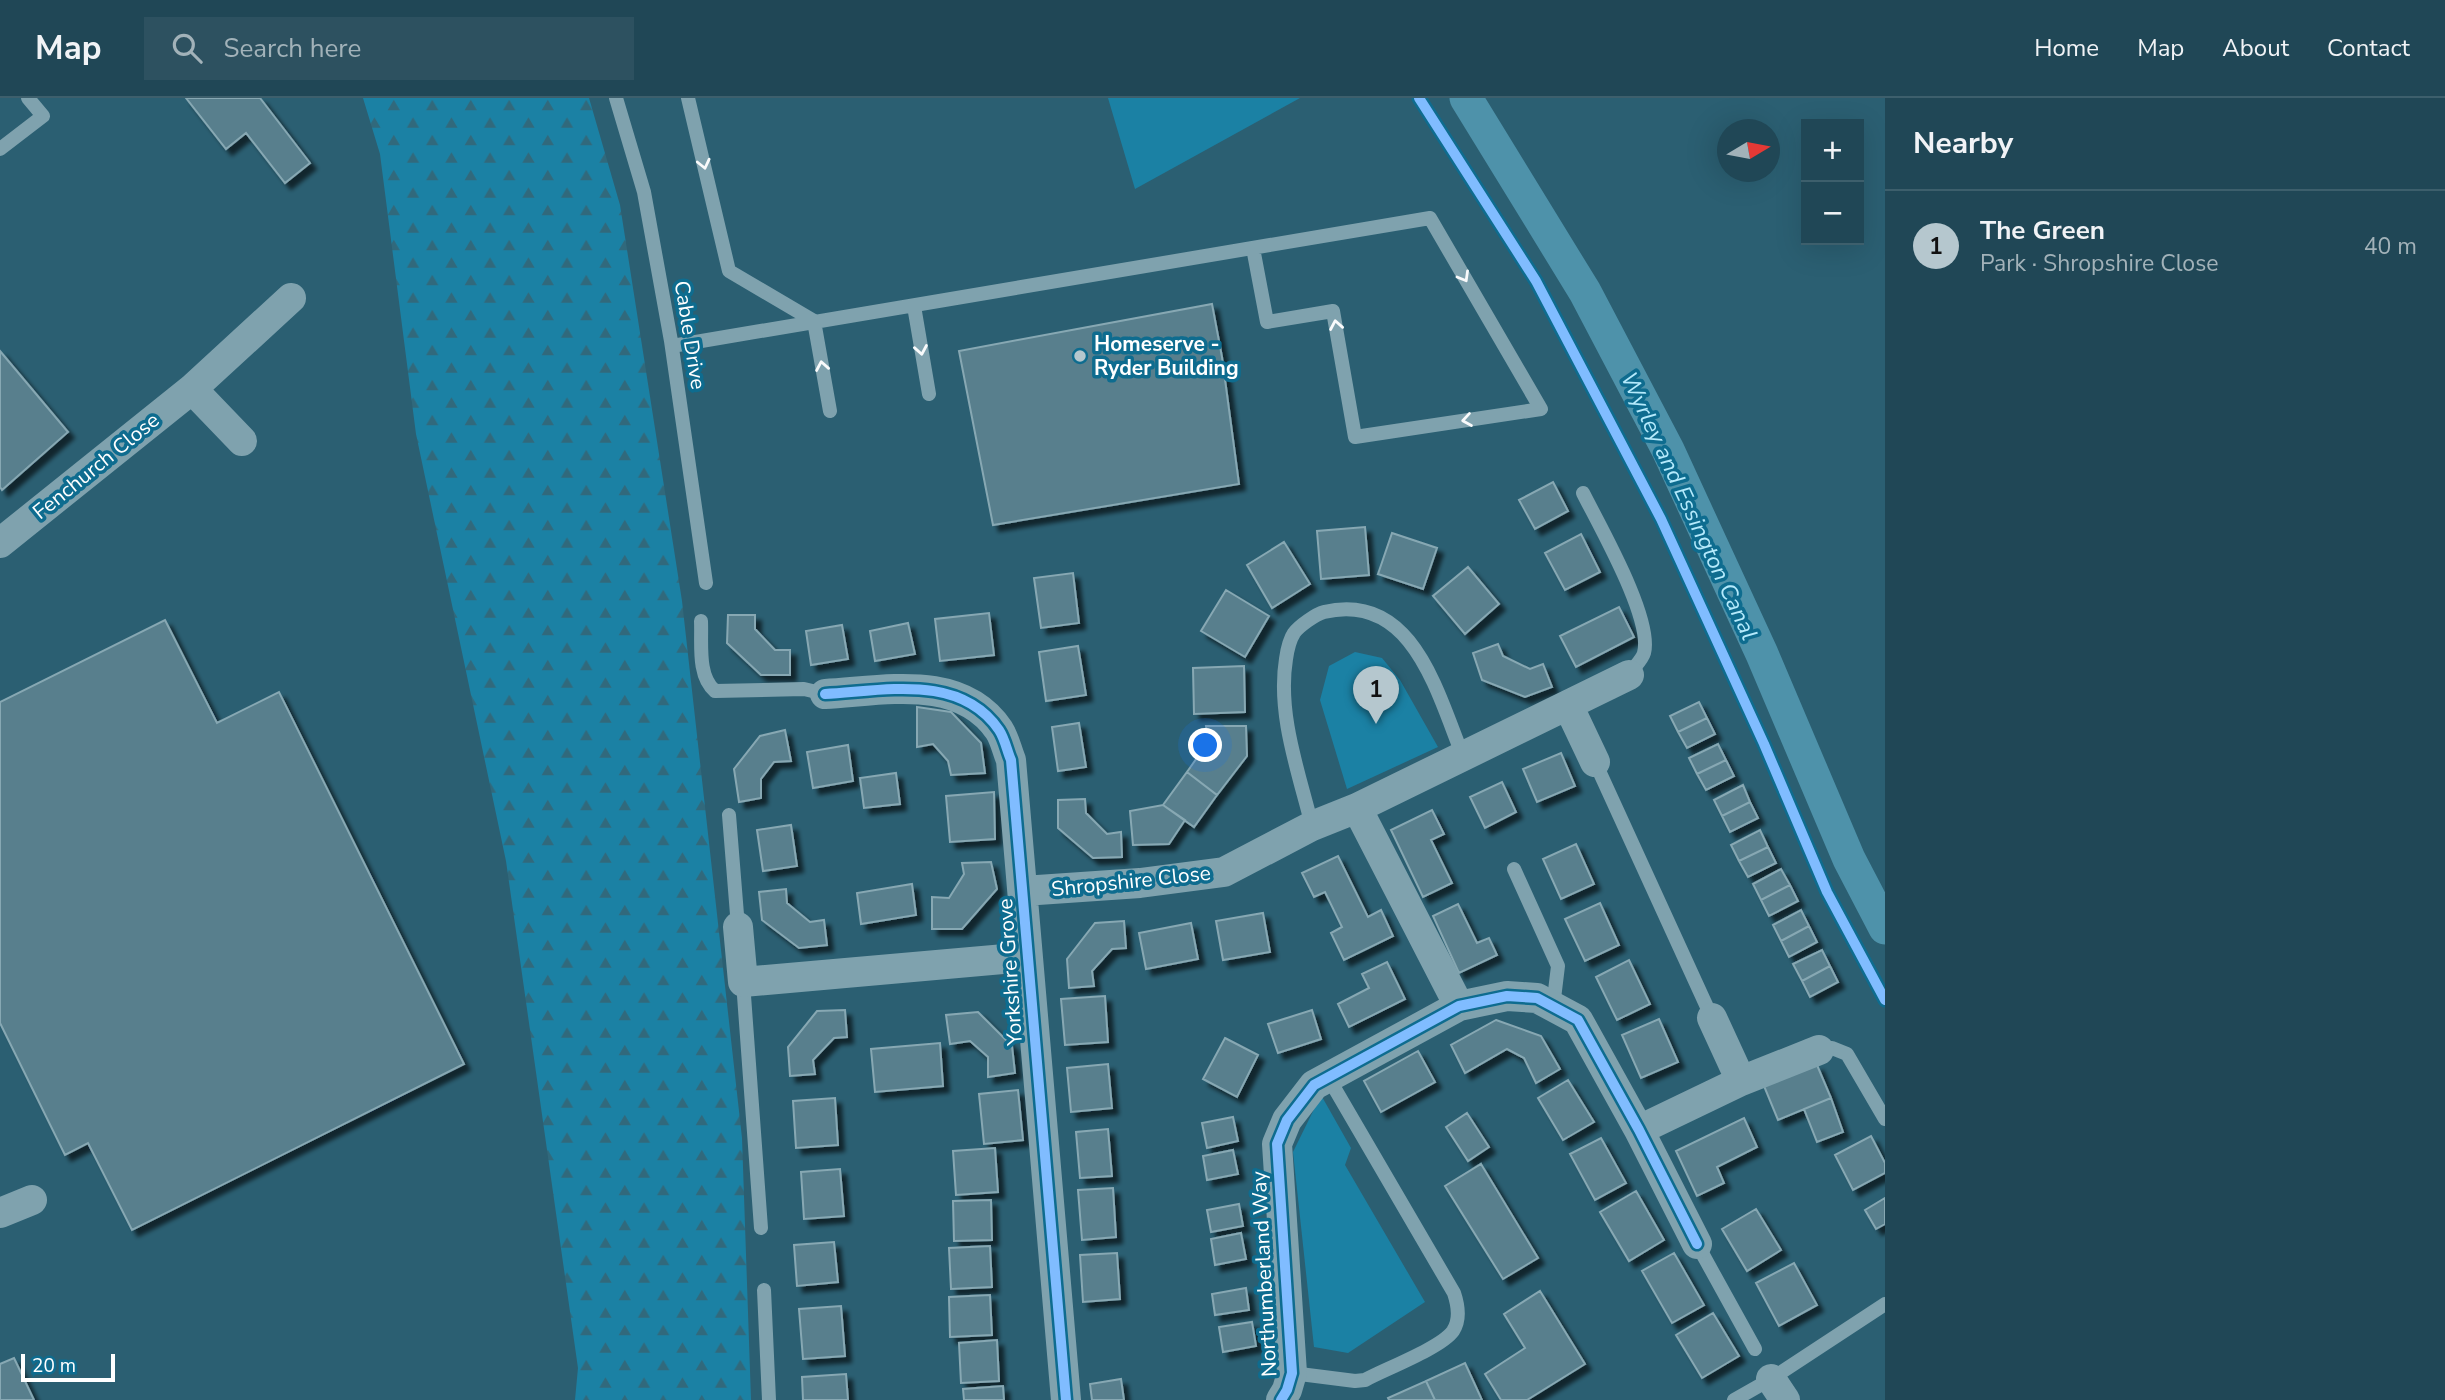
<!DOCTYPE html>
<html lang="en">
<head>
<meta charset="utf-8">
<style>
	body { margin:0; font-family:"Nunito Sans",sans-serif; background:#2d5160; color:#f1f3f6 }
	.controls { position:absolute; right:21px; top:21px; display:grid; overflow:hidden; border-radius:0px; box-shadow:0 7px 28px #0002 }
	.controls button { width:63px; height:63px; display:grid; place-items:center; padding:0; border:0; border-bottom:2px solid #3d5f6c; background:#204756; color:#f1f3f6; font:35px sans-serif }
	.compass { position:absolute; left:1717px; top:21px; width:63px; height:63px; border-radius:50%; background:#204756; box-shadow:0 7px 28px #0002; rotate:80deg }
	.scale { position:absolute; left:21px; bottom:18px; width:94px; box-sizing:border-box; padding-left:7px; border:4px solid #fff; border-top:0; font-size:19px; line-height:24px; white-space:nowrap; color:#fff; -webkit-text-stroke:5px #0e6c8f; paint-order:stroke }
	.you { position:absolute; left:1206px; top:648px; width:24px; height:24px; margin:-18px; border:5px solid #fff; border-radius:50%; background:#1a73e8; box-shadow:0 0 0 10px #1a73e833 }
	.badge { display:grid; place-items:center; width:46px; height:46px; border-radius:50%; background:#b5c7ce; color:#111; font-size:23px; font-weight:700 }
	.pin { position:absolute; translate:-50% -58px; filter:drop-shadow(0 2px 4px #0008) }
	.pin::after { content:''; position:absolute; top:37px; width:24px; height:21px; background:inherit; clip-path:polygon(0 0,100% 0,50% 100%) }
	.list { margin:0; padding:0; list-style:none }
	h2 { display:flex; justify-content:space-between; align-items:center; height:91px; margin:0; padding:0 28px; font-size:30px }
	h2 small { font-size:23px; font-weight:400; color:#a2b2b9 }
	.list li { display:grid; grid-template-columns:46px 1fr auto; gap:21px; align-items:center; box-sizing:border-box; height:112px; padding:0 28px; border-top:2px solid #3d5f6c }
	.list b { display:block; font-size:26px; white-space:nowrap }
	.list p { margin:0; font-size:23px; white-space:nowrap; color:#a2b2b9 }
	.list em { font-size:23px; font-style:normal; color:#a2b2b9 }
	.icon { flex:none; width:38px; height:38px; fill:none; stroke:currentColor; stroke-width:2; stroke-linecap:round; stroke-linejoin:round }
	.map { position:relative; flex:none; width:1885px; height:1302px; overflow:hidden }
	header { display:flex; align-items:center; gap:42px; box-sizing:border-box; height:98px; padding:0 35px; background:#204756; border-bottom:2px solid #3d5f6c }
	header strong { font-size:33px }
	nav { display:flex; gap:38px; margin-inline-start:auto; font-size:24px }
	.search { width:490px; height:63px; background:#2d5160; display:flex; align-items:center; gap:18px; box-sizing:border-box; padding:0 24px; border-radius:0px; color:#a2b2b9; font-size:26px }
	main { display:flex }
	aside { flex:1; background:#204756 }
	.map>svg:first-child { display:block }
	.green { fill:#1b81a4 }
	.forest { fill:url(#forest-firs) }
	.lines { fill:none; stroke-linecap:round; stroke-linejoin:round }
	.canal { stroke:#4e92aa; stroke-width:33 }
	.building { fill:#587f8d; stroke:#87a8b3; stroke-width:2; filter:url(#shadow) }
	.lane { stroke:#7fa2ae; stroke-width:14 }
	.street { stroke:#7fa2ae; stroke-width:30 }
	.cycleway-casing { stroke:#0e6c8f; stroke-width:15 }
	.cycleway { stroke:#80bcff; stroke-width:10 }
	.oneway { stroke:#f9fafb }
	.poi-dot { fill:#b5c7ce; stroke:#0e6c8f; stroke-width:2.5 }
	.labels { text-anchor:middle; dominant-baseline:central; stroke-width:7; stroke-linejoin:round; paint-order:stroke }
	.street-label { font-size:21px; fill:#fff; stroke:#0e6c8f }
	.poi-label { font-size:21px; font-weight:bold; fill:#fff; stroke:#0e6c8f; text-anchor:start }
	.water-label { font-size:23px; font-style:italic; fill:#b5eafc; stroke:#0e6c8f }
</style>
</head>
<body>
<header>
<strong>Map</strong>
<div class="search"><svg class="icon" aria-label="search" viewBox="0 0 24 24"><circle cx="10" cy="10" r="6"/><path d="M15 15l6 6"/></svg>Search here</div>
<nav><a>Home</a><a>Map</a><a>About</a><a>Contact</a></nav>
</header>
<main>
<div class="map">
<svg width="1885" height="1302" viewBox="0 0 1885 1302">
	<defs>
		<pattern id="forest-firs" width="22" height="20" patternUnits="userSpaceOnUse" patternTransform="scale(1.75)"><rect width="22" height="20" fill="#1b81a4"/><path d="M5 1l3.5 6h-7zM16 11l3.5 6h-7z" fill="#31697c"/></pattern>
		<filter id="shadow"><feDropShadow dx="6" dy="6" stdDeviation="2" flood-color="#0009"/></filter>
	</defs>
	<rect width="100%" height="100%" fill="#2b5f72"/>
	<path class="green" d="M1108 0H1300L1135 91Z
		M1355 554 1382 560 1400 582 1438 649 1347 691 1320 602 1329 568Z
		M1321 997 1351 1050 1345 1067 1425 1204 1348 1255 1314 1249 1293 1054Z"/>
	<path class="forest" d="M363 0H589L620 107 682 503 742 1040 751 1302H575L578 1270 506 763 416 336 380 56Z"/>
	<g class="lines">
		<path class="canal" d="M1466 0 1585 194 1668 352 1762 556 1849 761 1885 830"/>
	</g>
	<path class="building" d="M186 0H260L310 65 285 85 246 35 226 51Z
		M1212 206 1222 259 1239 386 993 427 959 253Z
		M0 253 68 334 2 392 0 389Z
		M1553 384 1568 413 1535 431 1519 402Z
		M1365 429 1369 477 1321 481 1317 433Z
		M1392 435 1437 450 1423 491 1378 476Z
		M1581 436 1600 474 1565 492 1545 455Z
		M1284 444 1310 486 1272 510 1247 467Z
		M1468 469 1499 506 1465 536 1433 498Z
		M1073 475 1079 525 1041 530 1034 480Z
		M1226 492 1269 518 1245 559 1201 533Z
		M1619 509 1634 539 1576 569 1560 538Z
		M989 515 994 557 940 563 935 521Z
		M728 517H755V531L775 552H790V577H761L727 545Z
		M165 522 217 625 279 594 464 966 132 1132 88 1045 65 1057 0 925V604Z
		M908 525 915 556 875 563 870 533Z
		M842 527 848 561 811 567 806 533Z
		M1498 546 1503 558 1530 571 1543 566 1552 589 1525 599 1482 582 1473 555Z
		M1078 548 1086 597 1046 603 1039 554Z
		M1244 568 1245 614 1194 616 1193 570Z
		M1699 604 1707 620 1678 634 1670 618Z
		M917 609 951 614 981 645 985 675 951 677 948 663 933 646 917 649Z
		M1707 620 1715 636 1687 650 1678 634Z
		M1079 625 1086 669 1058 673 1052 629Z
		M1206 628H1246L1247 658 1217 697 1187 674 1208 644Z
		M785 632 791 663 774 664 761 681V700L739 704 734 671 760 638Z
		M1718 646 1726 662 1697 676 1689 660Z
		M848 647 853 683 813 690 807 654Z
		M1561 655 1575 688 1537 704 1523 671Z
		M1726 662 1734 678 1706 692 1697 676Z
		M1187 674 1217 697 1194 729 1163 707Z
		M896 675 900 706 864 710 860 680Z
		M1502 684 1516 714 1485 730 1470 699Z
		M1743 687 1750 704 1722 718 1714 702Z
		M994 694 995 741 950 744 946 698Z
		M1085 701 1086 715 1107 736 1121 734 1122 759 1093 760 1058 730V702Z
		M1750 704 1758 720 1730 734 1722 718Z
		M1163 707 1185 722 1169 746 1133 747 1130 713Z
		M1432 712 1444 736 1431 742 1452 785 1423 799 1391 732Z
		M791 727 797 768 763 773 757 732Z
		M1760 732 1768 749 1739 763 1731 747Z
		M1576 746 1594 786 1561 801 1543 761Z
		M1768 749 1776 765 1748 779 1739 763Z
		M1338 758 1368 819 1381 812 1393 838 1344 862 1331 835 1342 829 1325 794 1314 799 1302 775Z
		M991 764 997 791 962 831H932V799L949 800 964 776 962 765Z
		M1781 771 1790 787 1761 802 1753 786Z
		M912 786 916 817 861 826 857 795Z
		M1790 787 1798 803 1769 818 1761 802Z
		M786 791 787 805 810 824 824 822 827 847 799 850 762 822 759 794Z
		M1600 805 1619 847 1585 863 1565 821Z
		M1458 806 1477 845 1489 840 1497 857 1459 875 1433 818Z
		M1801 812 1809 828 1781 843 1773 827Z
		M1263 815 1270 854 1223 862 1216 823Z
		M1124 823 1126 850 1112 851 1092 873 1094 888 1069 890 1067 861 1095 825Z
		M1191 825 1198 861 1146 871 1139 835Z
		M1809 828 1817 844 1789 859 1781 843Z
		M1822 852 1830 868 1802 883 1793 866Z
		M1629 862 1650 906 1617 922 1596 879Z
		M1387 864 1405 901 1349 929 1338 906 1369 890 1362 876Z
		M1830 868 1838 884 1810 899 1802 883Z
		M1105 898 1108 944 1065 947 1061 901Z
		M845 912 847 939 834 940 813 962 815 976 790 978 788 949 817 913Z
		M1312 912 1321 941 1278 955 1268 926Z
		M978 914 1012 948 1015 975 988 979V959L970 943 950 946 946 917Z
		M1659 921 1678 964 1641 980 1622 937Z
		M1496 922 1541 938 1560 971 1536 985 1524 960 1507 951 1465 975 1451 947Z
		M1225 940 1258 957 1237 999 1203 981Z
		M940 945 943 988 875 994 871 951Z
		M1418 953 1435 984 1381 1014 1364 983Z
		M1108 966 1112 1010 1071 1014 1067 970Z
		M1817 967 1831 1000 1778 1022 1764 988Z
		M1568 982 1594 1024 1563 1042 1538 1000Z
		M1018 992 1023 1042 984 1046 979 996Z
		M835 1000 838 1047 796 1050 793 1003Z
		M1831 1000 1843 1034 1817 1044 1804 1011Z
		M1467 1015 1489 1049 1468 1063 1446 1029Z
		M1233 1019 1238 1043 1207 1050 1202 1025Z
		M1744 1020 1757 1049 1717 1069 1724 1085 1697 1098 1676 1053Z
		M1108 1031 1112 1078 1080 1080 1076 1034Z
		M1871 1038 1885 1065V1075L1853 1092 1835 1057Z
		M1601 1040 1626 1085 1595 1102 1570 1056Z
		M995 1050 998 1094 956 1097 953 1053Z
		M1233 1052 1238 1076 1207 1082 1203 1058Z
		M1481 1066 1538 1160 1503 1181 1445 1088Z
		M840 1071 844 1118 804 1121 801 1074Z
		M1113 1090 1116 1139 1082 1142 1078 1092Z
		M1636 1093 1664 1142 1629 1163 1600 1114Z
		M1885 1100V1126L1876 1131 1865 1112Z
		M991 1102 992 1142 954 1143 953 1103Z
		M1239 1106 1243 1128 1211 1134 1207 1112Z
		M1756 1111 1781 1152 1747 1173 1722 1131Z
		M1241 1135 1246 1161 1215 1167 1211 1141Z
		M834 1144 838 1184 797 1188 794 1147Z
		M990 1148 992 1189 951 1191 949 1150Z
		M1117 1155 1120 1201 1083 1204 1080 1157Z
		M1674 1155 1704 1207 1672 1225 1642 1173Z
		M1794 1165 1817 1207 1779 1228 1756 1185Z
		M1246 1190 1249 1212 1215 1217 1212 1196Z
		M1540 1193 1585 1266 1527 1302H1501L1485 1276 1525 1250 1504 1216Z
		M990 1197 992 1237 950 1239 949 1199Z
		M841 1208 845 1258 803 1261 799 1211Z
		M1713 1215 1739 1258 1702 1280 1676 1237Z
		M1252 1224 1256 1248 1223 1254 1219 1229Z
		M997 1242 999 1283 961 1285 959 1245Z
		M14 1260 34 1302H0V1266Z
		M1465 1265 1482 1302H1435L1426 1283Z
		M846 1276 848 1302H803L802 1279Z
		M1121 1281 1124 1302H1092L1090 1286Z
		M1426 1283 1435 1302H1389L1388 1300Z
		M1003 1288 1004 1302H964L963 1291Z"/>
	<g class="lines">
		<path class="lane" d="M616 0 644 94 671 243 706 485
			M688 0 729 173 814 223 830 313
			M0 51 43 18 28 0
			M914 208 929 296
			M672 248 1430 120 1541 311 1355 339 1333 213 1267 224 1253 150
			M1583 395C1600 429 1653 521 1644 555 1642 562 1633 570 1629 577
			M701 523C702 545 697 578 715 593L804 591 825 596
			M1595 664 1712 920
			M729 717 738 829
			M1312 728C1299 675 1277 616 1286 561 1287 554 1290 541 1294 535 1299 528 1316 516 1324 514 1413 493 1437 595 1463 658
			M1514 771 1558 868 1553 909
			M743 884 761 1130
			M1819 952 1832 950 1847 956 1885 1021
			M1697 1146 1755 1251
			M764 1192 769 1302
			M1292 1275 1355 1283 1365 1282C1385 1271 1441 1250 1453 1233 1461 1221 1458 1207 1454 1195L1328 979
			M1734 1302 1771 1281 1885 1206"/>
		<path class="street" d="M192 291 242 343
			M0 445 192 291 291 200
			M825 596C884 593 960 575 999 632 1005 641 1007 653 1011 662L1066 1302
			M1568 607 1595 664
			M1357 710 1459 908
			M1023 793 1140 785 1224 774 1312 728 1357 710 1629 577
			M738 829 743 884 1027 859
			M1712 920 1741 983
			M1639 1032 1741 983 1819 952
			M0 1115 32 1102
			M1771 1281 1785 1302
			M1281 1302 1287 1292 1292 1275 1277 1046 1287 1022 1314 987 1459 908 1507 898 1537 900 1578 922 1639 1032 1697 1146"/>
		<g class="cycleway-casing">
			<path id="cycleway" d="M1419 0 1536 183 1661 421 1764 646 1827 794 1885 902
				M825 596C884 593 960 575 999 632 1005 641 1007 653 1011 662L1066 1302
				M1281 1302 1287 1292 1292 1275 1277 1046 1287 1022 1314 987 1459 908 1507 898 1537 900 1578 922 1639 1032 1697 1146"/>
		</g>
		<use href="#cycleway" class="cycleway"/>
	</g>
	<defs><path id="oneway-chevron" d="M-2-3.5L2.5 0L-2 3.5" fill="none" stroke-width="1.6" stroke-linecap="round" stroke-linejoin="round" transform="scale(1.75)"/></defs>
	<g class="oneway">
		<use href="#oneway-chevron" transform="translate(704 66) rotate(77)"/>
		<use href="#oneway-chevron" transform="translate(1464 179) rotate(60)"/>
		<use href="#oneway-chevron" transform="translate(1336 227) rotate(-100)"/>
		<use href="#oneway-chevron" transform="translate(921 252) rotate(80)"/>
		<use href="#oneway-chevron" transform="translate(822 268) rotate(-100)"/>
		<use href="#oneway-chevron" transform="translate(1467 322) rotate(171)"/>
	</g>
	<circle class="poi-dot" cx="1080" cy="258" r="7"/>
	<g class="labels">
		<g class="street-label">
			<text transform="translate(690 237) rotate(81)">Cable Drive</text>
			<text transform="translate(96 368) rotate(-39)">Fenchurch Close</text>
			<text transform="translate(1131 783) rotate(-6)">Shropshire Close</text>
			<text transform="translate(1010 874) rotate(-94)">Yorkshire Grove</text>
			<text transform="translate(1264 1176) rotate(-93)">Northumberland Way</text>
		</g>
		<g class="poi-label">
			<text x="1094" y="246">Homeserve -<tspan x="1094" dy="24">Ryder Building</tspan></text>
		</g>
		<g class="water-label">
			<text transform="translate(1689 408) rotate(65)">Wyrley and Essington Canal</text>
		</g>
	</g>
</svg>
<div class="controls">
<button>+</button>
<button>−</button>
</div>
<svg class="compass" viewBox="-18 -18 36 36"><path d="M0-13l5 13h-10z" fill="#e53935"/><path d="M0 13l5-13h-10z" fill="#a2b2b9"/></svg>
<div class="scale">20 m</div>
<div class="you"></div>
<div class="pin badge" style="left:1376px;top:626px">1</div>
</div>
<aside>
<h2>Nearby<small></small></h2>
<ul class="list">
<li><span class="badge">1</span><div><b>The Green</b><p>Park · Shropshire Close</p></div><em>40 m</em></li>
</ul>
</aside>
</main>
</body>
</html>
